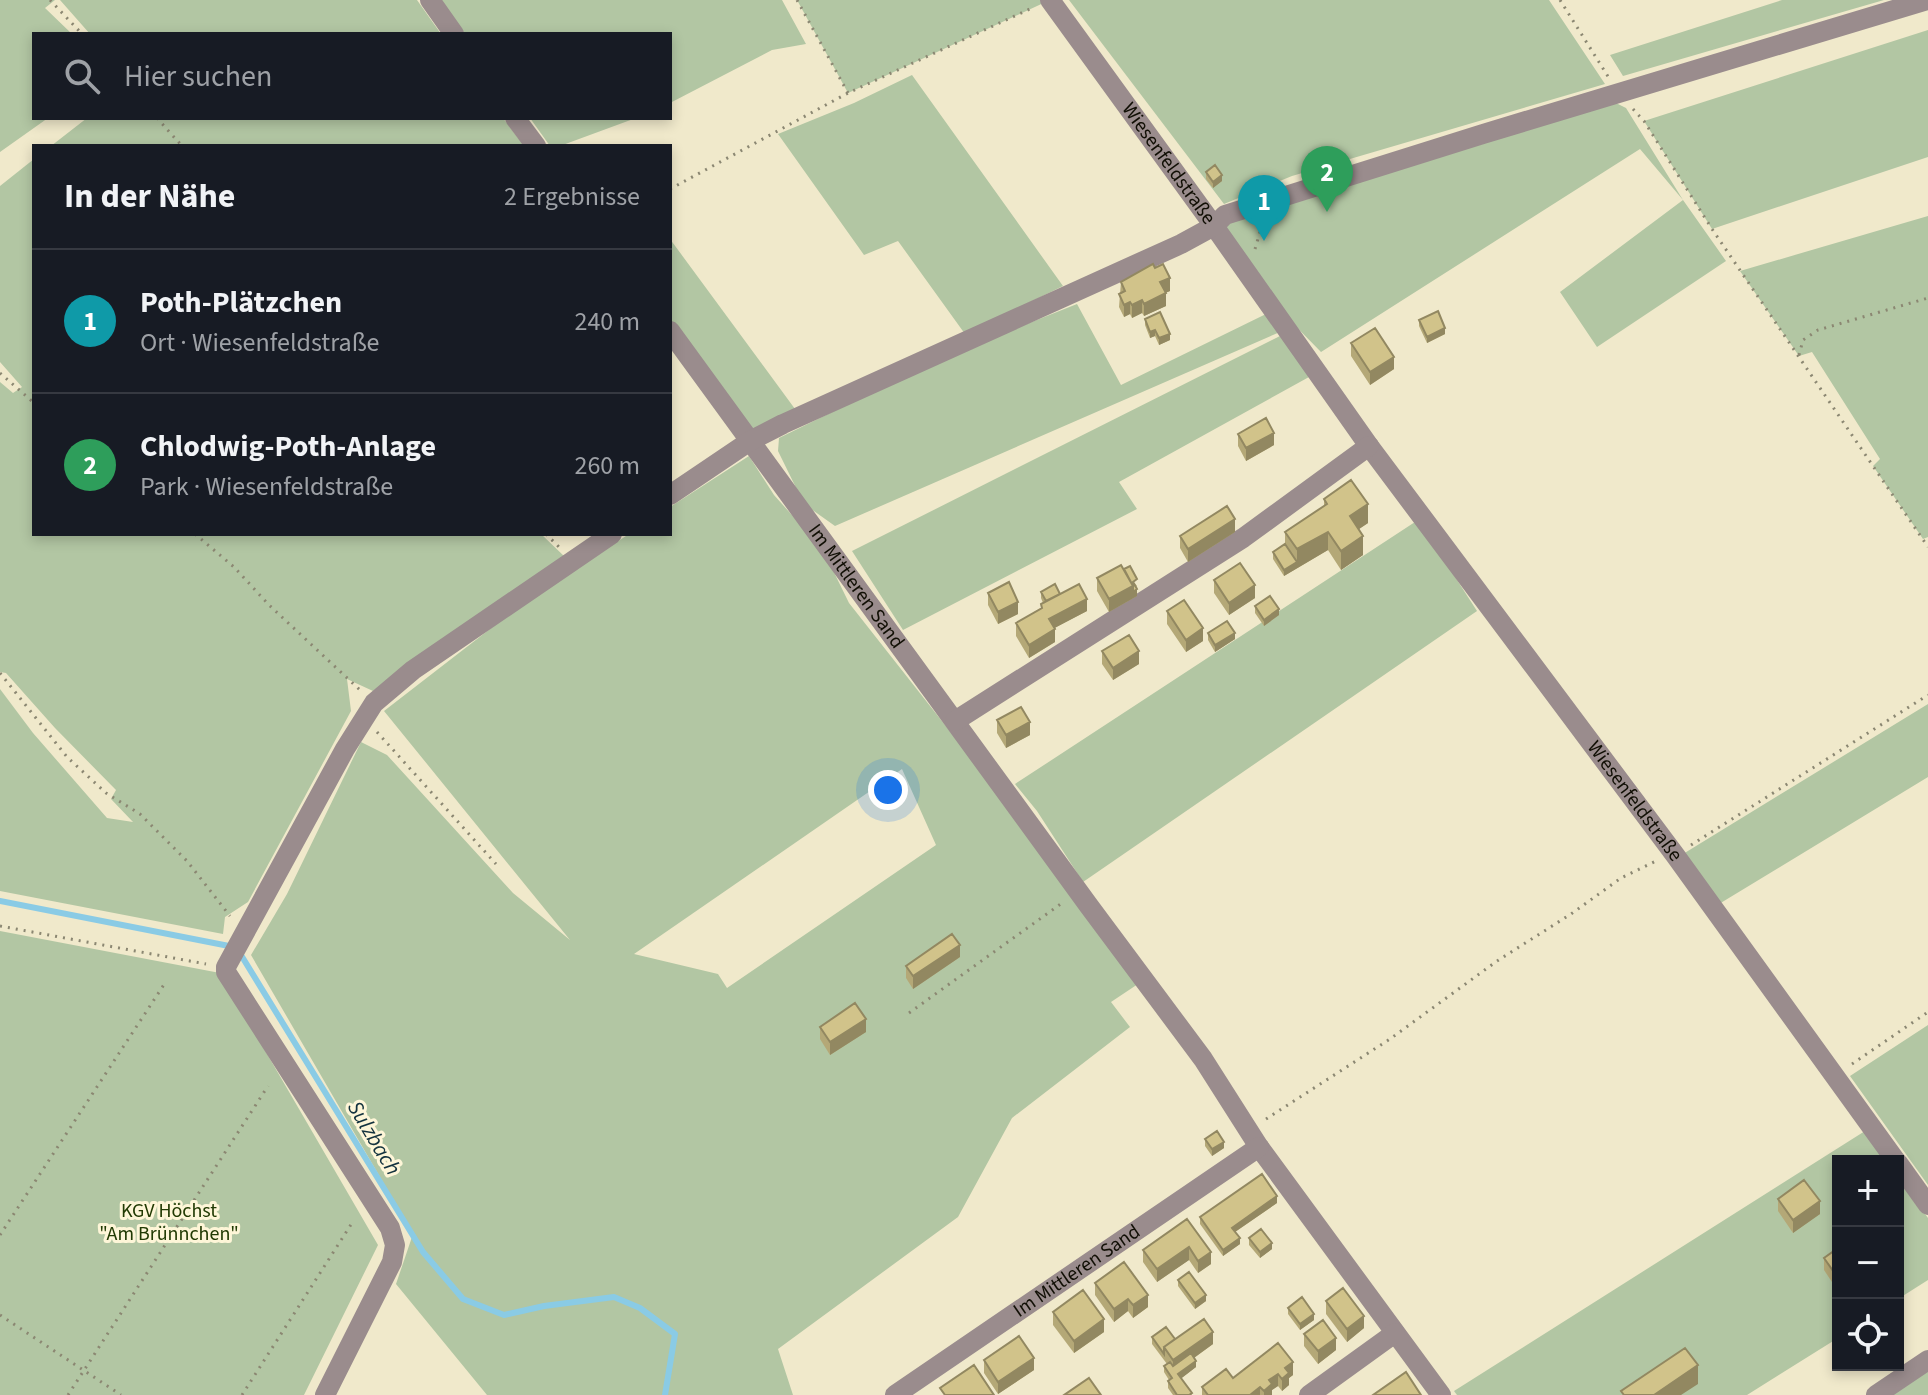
<!DOCTYPE html>
<html lang="de">
<head>
<meta charset="utf-8">
<style>
	body { margin:0; font-family:"Source Sans 3",sans-serif; background:#242831; color:#f1f3f6 }
	.controls { position:absolute; right:24px; bottom:24px; display:grid; overflow:hidden; border-radius:0px; box-shadow:0 4px 12px #0003 }
	.controls button { width:72px; height:72px; display:grid; place-items:center; padding:0; border:0; border-bottom:2px solid #363941; background:#171b24; color:#f1f3f6; font:40px sans-serif }
	.you { position:absolute; left:888px; top:790px; width:28px; height:28px; margin:-20px; border:6px solid #fff; border-radius:50%; background:#1a73e8; box-shadow:0 0 0 12px #1a73e833 }
	.badge { display:grid; place-items:center; width:52px; height:52px; border-radius:50%; background:#9c57cb; color:#fff; font-size:26px; font-weight:700 }
	.pin { position:absolute; translate:-50% -66px; filter:drop-shadow(0 2px 4px #0008) }
	.pin::after { content:''; position:absolute; top:42px; width:28px; height:24px; background:inherit; clip-path:polygon(0 0,100% 0,50% 100%) }
	.list { margin:0; padding:0; list-style:none }
	h2 { display:flex; justify-content:space-between; align-items:center; height:104px; margin:0; padding:0 32px; font-size:34px }
	h2 small { font-size:26px; font-weight:400; color:#9ea1a6 }
	.list li { display:grid; grid-template-columns:52px 1fr auto; gap:24px; align-items:center; box-sizing:border-box; height:144px; padding:0 32px; border-top:2px solid #363941 }
	.list b { display:block; font-size:30px; white-space:nowrap }
	.list p { margin:0; font-size:26px; white-space:nowrap; color:#9ea1a6 }
	.list em { font-size:26px; font-style:normal; color:#9ea1a6 }
	.icon { flex:none; width:44px; height:44px; fill:none; stroke:currentColor; stroke-width:2; stroke-linecap:round; stroke-linejoin:round }
	.map { position:relative; flex:none; width:1928px; height:1395px; overflow:hidden }
	.search { position:absolute; background:#171b24; box-shadow:0 4px 12px #0003; left:32px; top:32px; width:640px; height:88px; display:flex; align-items:center; gap:20px; box-sizing:border-box; padding:0 28px; border-radius:0px; color:#9ea1a6; font-size:30px }
	.panel { position:absolute; background:#171b24; box-shadow:0 4px 12px #0003; left:32px; top:144px; width:640px; height:392px; border-radius:0px }
	.map>svg:first-child { display:block }
	.green { fill:#b2c6a3; fill-rule:evenodd }
	.lines { fill:none; stroke-linecap:round; stroke-linejoin:round }
	.stream { stroke:#8acbe5; stroke-width:6 }
	.path { stroke:#8b8772; stroke-width:3; stroke-dasharray:2 6; stroke-linecap:butt }
	.minor { stroke:#9a8c8d; stroke-width:20 }
	.wall { fill:#b4a877 }
	.shaded-wall { fill:#928861 }
	.building { fill:#d1c38a; stroke:#928861; stroke-width:2 }
	.labels { text-anchor:middle; dominant-baseline:central; stroke-width:6; stroke-linejoin:round; paint-order:stroke }
	.street-label { font-size:20px; fill:#110f05; stroke:#fef6d8 }
	.park-label { font-size:20px; fill:#213a03; stroke:#fef6d8 }
	.water-label { font-size:22px; font-style:italic; fill:#13323e; stroke:#fef6d8 }
</style>
</head>
<body>
<div class="map">
<svg width="1928" height="1395" viewBox="0 0 1928 1395">
	<rect width="100%" height="100%" fill="#f0e9cb"/>
	<path class="green" d="M0 0H55L45 8 72 34H34V118H48L0 152Z
		M60 0H417L441 34H90Z
		M440 0H782L806 44 772 50 670 103V34H465Z
		M797 0H1050L848 93Z
		M1069 0H1549L1605 84 1292 176 1224 204Z
		M1782 0H1884L1623 76 1610 55Z
		M1928 30V157L1712 229 1644 121Z
		M912 75 1063 286 965 334 898 241 864 255 778 134 854 103Z
		M1612 101 1626 108 1683 200 1726 261 1597 347 1560 292 1683 200 1640 149 1321 352 1269 299 1222 231 1226 221Z
		M87 118H503L524 146H51Z
		M530 118H636L560 146H550Z
		M34 159V534H541L565 557 373 691 347 679 351 711 248 902 225 917 223 934 0 891V689L33 733 107 818 133 822 111 799 116 790 55 728 6 673 0 672V382L13 393 22 387 0 362V186Z
		M1928 216V537L1923 539 1873 466 1880 459 1812 352 1799 356 1740 271Z
		M670 239 795 409 752 432 670 322Z
		M1077 304 1121 385 1266 314 1281 332 1309 377 1119 482 1137 509 903 630 852 551 1280 336V332L835 526 804 504 778 451 779 438 949 355Z
		M749 456 774 495 823 550 849 603 1004 800 1138 984 1111 1002 1130 1027 1012 1118 958 1217 778 1349 793 1395H487L396 1284 413 1234 251 955 287 894 361 742 387 755 513 893 570 940 384 711 521 605 629 534H670V507ZM902 769 936 845 727 988 718 974 634 954Z
		M1415 522 1439 552 1477 611 1083 882 1037 811 1015 784Z
		M1928 704V777L1719 904 1683 854Z
		M0 931 220 973 378 1245 304 1395H0Z
		M1928 1025V1185L1850 1076Z
		M1865 1131 1886 1161H1838V1338L1747 1395H1457L1454 1391Z
		M1898 1177 1928 1218V1280L1898 1299Z
		M1928 1367V1395H1886Z"/>
	<g class="lines">
		<path class="stream" d="M0 901 229 946 241 955 423 1252 463 1299 504 1315 544 1306 614 1297 640 1308 675 1334 665 1395"/>
		<path class="path" d="M50 0 82 34
			M797 0 848 93
			M1560 0 1609 78
			M1633 109 1644 121 1712 229 1928 547
			M157 118 182 146
			M670 189 848 93 1032 8
			M1255 249 1263 222
			M1799 355 1803 340 1818 330 1928 298
			M0 373 34 403
			M195 534 234 567 269 605 360 690
			M546 534 559 547
			M0 673 67 757 106 793 140 814 187 861 230 916
			M377 732 496 864
			M1691 845 1928 695
			M0 926 206 964
			M909 1013 1062 903
			M1852 1064 1928 1012
			M1266 1119 1390 1039 1497 961 1571 914 1621 878 1656 861
			M0 1235 165 983
			M0 1315 121 1395
			M68 1395 268 1086
			M242 1395 352 1223"/>
		<g class="minor">
			<path d="M430 0 454 34"/>
			<path id="s1" d="M1050 0 1214 226 1369 446 1675 855 1896 1161"/>
			<path d="M515 118 536 146"/>
			<path id="s2" d="M670 331 1089 906 1203 1059 1259 1147 1441 1395"/>
			<path d="M670 495 750 441 783 424 1181 244 1214 226 1225 215 1483 134 1927 0"/>
			<path d="M955 721 1243 538 1369 446"/>
			<path d="M1898 1163 1928 1205"/>
			<path d="M325 1395 392 1262 395 1245 390 1228 226 972V967L345 749 374 703 413 670 612 534"/>
			<path id="s3" d="M895 1395 1259 1147"/>
			<path d="M1309 1395 1395 1333"/>
			<path d="M1876 1395 1928 1360"/>
		</g>
	</g>
	<path class="wall" d="M1206 172 1222 181 1213 188 1206 179Z
		M1121 282 1170 291 1165 293 1166 306 1144 316 1142 313 1132 318 1130 314 1124 317 1119 307Z
		M1145 319 1170 340 1159 345 1155 336 1150 338 1145 325Z
		M1419 320 1445 334 1427 343 1419 326Z
		M1351 343 1394 369 1370 385 1351 356Z
		M1238 434 1274 445 1246 461 1238 446Z
		M1324 499 1368 523 1359 529 1363 555 1341 570 1328 550 1284 576 1273 559V552L1285 544V532L1324 506Z
		M1235 532 1188 562 1180 548V536Z
		M1124 569 1137 586 1136 587 1137 596 1109 612 1097 591V578Z
		M1214 580 1255 598 1229 615 1214 593Z
		M1041 592 1060 594 1087 611 1054 628 1055 642 1029 658 1016 636V623L1041 608V604L1043 603 1041 598Z
		M988 593 1018 614 998 624 988 605Z
		M1255 606 1279 615 1264 626 1255 613Z
		M1167 611 1203 641 1186 652 1167 624Z
		M1208 633 1235 639 1215 652 1208 640Z
		M1102 651 1139 664 1113 680 1102 664Z
		M997 720 1030 735 1006 748 997 733Z
		M960 957 913 989 906 978V966Z
		M820 1027 866 1032 830 1055 820 1039Z
		M1205 1139 1224 1148 1212 1156 1205 1146Z
		M1778 1199 1820 1214 1793 1233 1778 1211Z
		M1277 1203 1235 1232 1240 1244 1223 1256 1200 1224V1217Z
		M1187 1219 1211 1264 1198 1273 1189 1260 1157 1282 1143 1262V1250Z
		M1249 1238 1272 1249 1260 1258 1249 1245Z
		M1838 1248V1291L1824 1270V1258Z
		M1178 1280 1206 1301 1195 1309 1178 1286Z
		M1095 1283 1148 1307 1133 1318 1128 1311 1114 1322 1095 1295Z
		M1326 1301 1364 1328 1347 1342 1326 1314Z
		M1288 1308 1314 1320 1300 1330 1288 1314Z
		M1053 1312 1104 1332 1074 1353 1053 1325Z
		M1304 1334 1336 1350 1318 1364 1304 1346Z
		M1152 1337 1213 1344 1194 1358 1196 1367 1181 1378 1192 1395H1173L1168 1388V1381L1169 1380 1164 1372V1366L1167 1364 1152 1344Z
		M1278 1343 1293 1375 1289 1378V1385L1282 1391 1278 1386 1272 1390V1395H1202V1387L1233 1378Z
		M984 1360 1034 1370 998 1394 984 1373Z"/>
	<path class="shaded-wall" d="M1222 175V181L1213 188V182Z
		M1170 278V291L1160 295V282Z
		M1166 293V306L1144 316V304Z
		M1142 300V313L1132 318V305Z
		M1130 302V314L1124 317V305Z
		M1445 328V334L1427 343V337Z
		M1155 330V336L1150 338V332Z
		M1170 334V340L1159 345V338Z
		M1394 357V369L1370 385V372Z
		M1274 433V445L1246 461V448Z
		M1368 504V523L1350 535V516Z
		M1235 519V532L1188 562V549Z
		M1328 532V550L1284 576V570L1297 562V549Z
		M1363 536V555L1341 570V551Z
		M1255 585V598L1229 615V603Z
		M1133 586 1137 589V596L1109 612V599Z
		M1087 599V611L1049 631V619Z
		M1018 602V614L998 624V612Z
		M1279 609V615L1264 626V620Z
		M1203 628V641L1186 652V640Z
		M1055 629V642L1029 658V645Z
		M1235 633V639L1215 652V645Z
		M1139 651V664L1113 680V668Z
		M1030 722V735L1006 748V735Z
		M960 945V957L913 989V976Z
		M866 1019V1032L830 1055V1042Z
		M1224 1142V1148L1212 1156V1149Z
		M1277 1196V1203L1232 1234V1228Z
		M1820 1201V1214L1793 1233V1220Z
		M1240 1238V1244L1223 1256V1250Z
		M1272 1243V1249L1260 1258V1252Z
		M1189 1247V1260L1157 1282V1269Z
		M1211 1252V1264L1198 1273V1261Z
		M1148 1295V1307L1133 1318V1305Z
		M1206 1295V1301L1195 1309V1303Z
		M1128 1299V1311L1114 1322V1309Z
		M1314 1314V1320L1300 1330V1324Z
		M1364 1316V1328L1347 1342V1329Z
		M1104 1319V1332L1074 1353V1341Z
		M1213 1332V1344L1173 1373V1360Z
		M1336 1338V1350L1318 1364V1351Z
		M1034 1358V1370L998 1394V1382Z
		M1196 1361V1367L1178 1381V1374Z
		M1293 1362V1375L1289 1378V1385L1282 1391V1379L1285 1368Z
		M1698 1365V1384L1681 1395H1654Z
		M1278 1374V1386L1272 1390V1395H1264V1391L1269 1380Z
		M1260 1387V1395H1250Z"/>
	<path class="building" d="M1215 165 1222 175 1213 182 1206 172Z
		M1153 264 1155 268 1163 264 1170 278 1160 282 1166 293 1144 304 1142 300 1132 305 1130 302 1124 305 1119 294 1125 291 1121 282Z
		M1438 311 1445 328 1427 337 1419 320Z
		M1160 312 1170 334 1159 338 1155 330 1150 332 1145 319Z
		M1375 328 1394 357 1370 372 1351 343Z
		M1266 418 1274 433 1246 448 1238 434Z
		M1351 480 1368 504 1350 516 1363 536 1341 551 1328 532 1297 549 1285 532 1327 504 1324 499Z
		M1227 506 1235 519 1188 549 1180 536Z
		M1285 544 1297 562 1284 570 1273 552Z
		M1240 563 1255 585 1229 603 1214 580Z
		M1121 565 1133 586 1109 599 1097 578Z
		M1130 566 1137 579 1133 582 1137 589 1133 592V586L1124 569Z
		M1009 582 1018 602 998 612 988 593Z
		M1055 584 1060 594 1046 601 1041 592Z
		M1079 584 1087 599 1049 619 1055 629 1029 645 1016 623 1042 608 1041 604Z
		M1270 596 1279 609 1264 620 1255 606Z
		M1184 600 1203 628 1186 640 1167 611Z
		M1227 621 1235 633 1215 645 1208 633Z
		M1129 635 1139 651 1113 668 1102 651Z
		M1021 707 1030 722 1006 735 997 720Z
		M952 934 960 945 913 976 906 966Z
		M855 1003 866 1019 830 1042 820 1027Z
		M1217 1131 1224 1142 1212 1149 1205 1139Z
		M1262 1174 1277 1196 1232 1228 1240 1238 1223 1250 1200 1217Z
		M1804 1180 1820 1201 1793 1220 1778 1199Z
		M1187 1219 1211 1252 1198 1261 1189 1247 1157 1269 1143 1250Z
		M1261 1229 1272 1243 1260 1252 1249 1238Z
		M1838 1248V1278L1824 1258Z
		M1124 1262 1148 1295 1133 1305 1128 1299 1114 1309 1095 1283Z
		M1189 1272 1206 1295 1195 1303 1178 1280Z
		M1343 1288 1364 1316 1347 1329 1326 1301Z
		M1083 1290 1104 1319 1074 1341 1053 1312Z
		M1302 1297 1314 1314 1300 1324 1288 1308Z
		M1204 1319 1213 1332 1173 1360 1164 1347Z
		M1323 1320 1336 1338 1318 1351 1304 1334Z
		M1166 1327 1175 1339 1164 1347V1354L1152 1337Z
		M1019 1336 1034 1358 998 1382 984 1360Z
		M1278 1343 1293 1362 1285 1368 1289 1373 1282 1379 1278 1374 1269 1380 1272 1384 1264 1391 1260 1387 1250 1395H1208L1202 1387 1226 1369 1233 1378Z
		M1685 1348 1698 1365 1654 1395H1624L1621 1391Z
		M1191 1353 1196 1361 1178 1374 1192 1393 1189 1395H1177L1168 1381 1172 1378 1164 1366 1170 1362 1173 1366Z
		M974 1365 994 1395H945L940 1388Z
		M1406 1372 1421 1395H1373Z
		M1089 1378 1101 1395H1064Z"/>
	<g class="labels">
		<g class="street-label">
			<text stroke="none"><textPath href="#s1" startOffset="202">Wiesenfeldstraße</textPath></text>
			<text stroke="none"><textPath href="#s2" startOffset="316">Im Mittleren Sand</textPath></text>
			<text stroke="none"><textPath href="#s1" startOffset="992">Wiesenfeldstraße</textPath></text>
			<text stroke="none"><textPath href="#s3" startOffset="220">Im Mittleren Sand</textPath></text>
		</g>
		<g class="park-label">
			<text x="169" y="1211">KGV Höchst<tspan x="169" dy="23">"Am Brünnchen"</tspan></text>
		</g>
		<g class="water-label">
			<text transform="translate(374 1138) rotate(59)">Sulzbach</text>
		</g>
	</g>
</svg>
<div class="controls">
<button>+</button>
<button>−</button>
<button><svg class="icon" aria-label="locate" viewBox="0 0 24 24"><circle cx="12" cy="12" r="6"/><path d="M12 2v4M12 18v4M2 12h4M18 12h4"/></svg></button>
</div>
<div class="you"></div>
<div class="pin badge" style="left:1264px;top:241px;background:#0f9aa8">1</div>
<div class="pin badge" style="left:1327px;top:212px;background:#2e9e5b">2</div>
<div class="search"><svg class="icon" aria-label="search" viewBox="0 0 24 24"><circle cx="10" cy="10" r="6"/><path d="M15 15l6 6"/></svg>Hier suchen</div>
<section class="panel">
<h2>In der Nähe<small>2 Ergebnisse</small></h2>
<ul class="list">
<li><span class="badge" style="background:#0f9aa8">1</span><div><b>Poth-Plätzchen</b><p>Ort · Wiesenfeldstraße</p></div><em>240 m</em></li>
<li><span class="badge" style="background:#2e9e5b">2</span><div><b>Chlodwig-Poth-Anlage</b><p>Park · Wiesenfeldstraße</p></div><em>260 m</em></li>
</ul>
</section>
</div>
</body>
</html>
